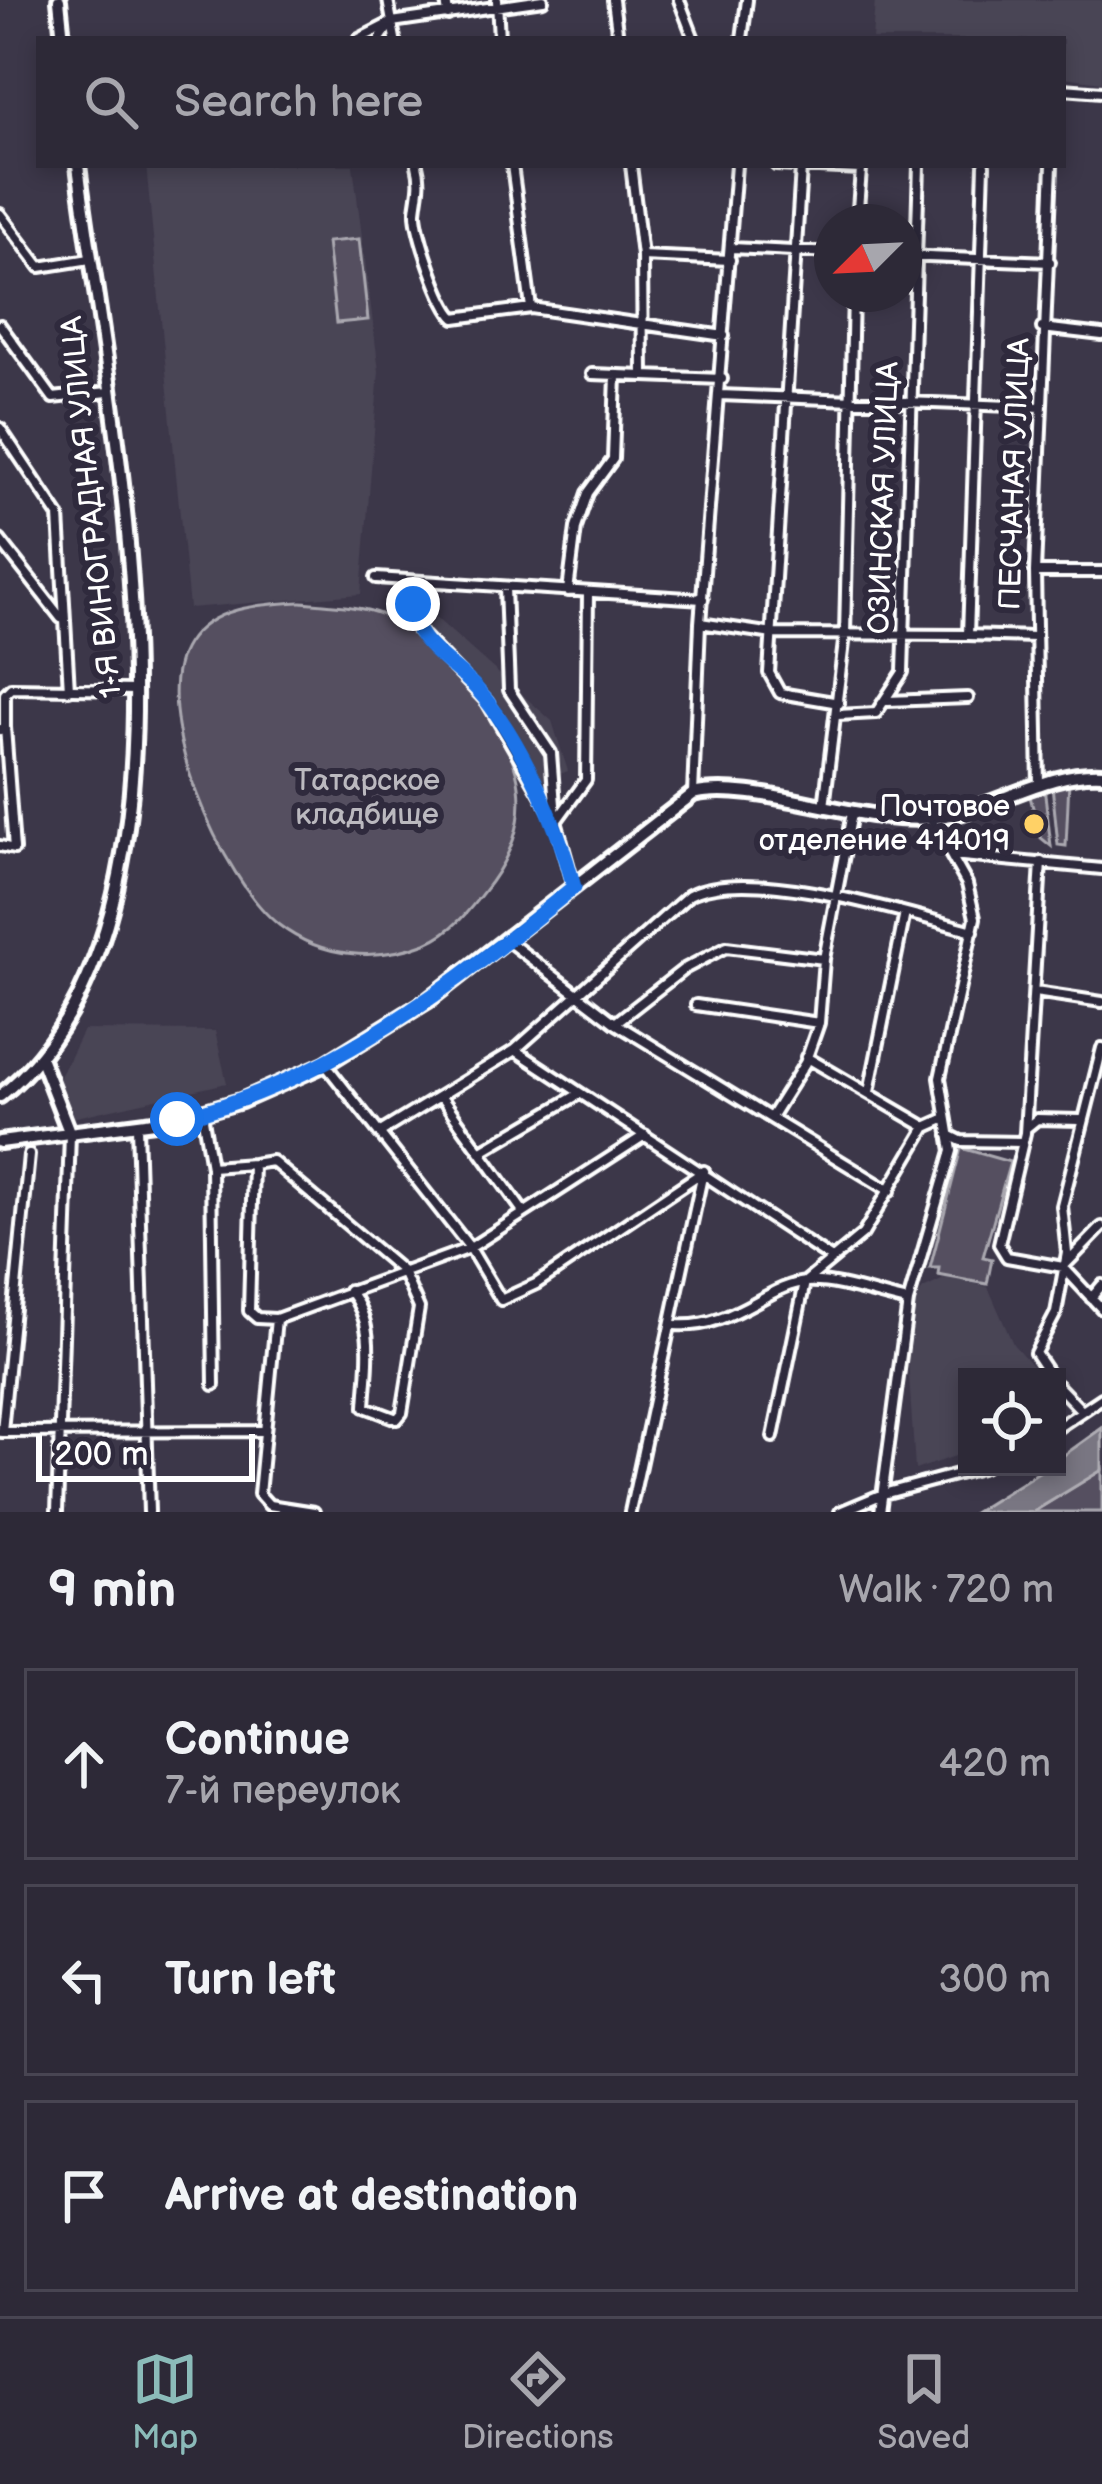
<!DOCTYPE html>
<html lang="en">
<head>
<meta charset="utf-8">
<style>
	body { margin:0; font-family:"Balsamiq Sans",sans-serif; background:#393542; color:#f1f3f6 }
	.controls { position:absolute; right:36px; bottom:36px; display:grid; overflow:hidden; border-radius:0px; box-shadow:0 6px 18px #0003 }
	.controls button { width:108px; height:108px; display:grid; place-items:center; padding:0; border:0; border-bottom:3px solid #484552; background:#2d2937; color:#f1f3f6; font:60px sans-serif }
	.compass { position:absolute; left:814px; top:204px; width:108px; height:108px; border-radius:50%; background:#2d2937; box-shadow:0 6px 18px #0003; rotate:246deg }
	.scale { position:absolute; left:36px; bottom:30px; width:219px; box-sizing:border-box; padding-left:12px; border:6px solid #fff; border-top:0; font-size:33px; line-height:42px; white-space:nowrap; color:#fff; -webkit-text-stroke:9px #2f2a3d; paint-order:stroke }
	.stop { position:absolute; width:36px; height:36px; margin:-27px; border:9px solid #1a73e8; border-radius:50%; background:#fff }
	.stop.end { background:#1a73e8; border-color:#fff; box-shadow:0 3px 12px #0008 }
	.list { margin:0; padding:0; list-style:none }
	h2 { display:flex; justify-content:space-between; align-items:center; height:156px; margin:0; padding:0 48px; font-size:51px }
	h2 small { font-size:39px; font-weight:400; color:#a7a6ad }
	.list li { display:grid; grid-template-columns:78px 1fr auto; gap:36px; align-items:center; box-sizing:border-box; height:192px; margin:0 24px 24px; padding:0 24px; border:3px solid #484552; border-radius:0px }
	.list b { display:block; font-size:45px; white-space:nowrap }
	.list p { margin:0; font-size:39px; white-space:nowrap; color:#a7a6ad }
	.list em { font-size:39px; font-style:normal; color:#a7a6ad }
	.icon { flex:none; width:66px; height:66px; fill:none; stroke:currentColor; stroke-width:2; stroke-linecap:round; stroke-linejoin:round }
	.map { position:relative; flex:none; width:1102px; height:1512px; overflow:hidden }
	.search { position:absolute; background:#2d2937; box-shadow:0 6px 18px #0003; left:36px; right:36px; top:36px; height:132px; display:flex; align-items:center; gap:30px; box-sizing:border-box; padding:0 42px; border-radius:0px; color:#a7a6ad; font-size:45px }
	.sheet { height:804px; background:#2d2937 }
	nav { display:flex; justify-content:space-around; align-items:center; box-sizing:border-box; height:168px; border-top:3px solid #484552; background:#2d2937; font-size:33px; color:#a7a6ad }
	nav a { display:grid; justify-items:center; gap:6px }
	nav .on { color:#8bbbb9 }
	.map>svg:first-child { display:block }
	.built { fill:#494455 }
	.green { fill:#555060; stroke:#aaa8b0; stroke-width:3 }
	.water { fill:#797682; stroke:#afadb4; stroke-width:3 }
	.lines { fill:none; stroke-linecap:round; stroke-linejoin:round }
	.street-casing { stroke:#fff; stroke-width:16 }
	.secondary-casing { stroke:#fff; stroke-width:20 }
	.street { stroke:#2f2a3d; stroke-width:8 }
	.secondary { stroke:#2f2a3d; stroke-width:10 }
	.route { stroke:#1a73e8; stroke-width:15 }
	.poi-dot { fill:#ffd166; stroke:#2f2a3d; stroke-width:4.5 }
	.labels { text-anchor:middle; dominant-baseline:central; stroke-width:12; stroke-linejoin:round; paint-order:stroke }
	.street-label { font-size:30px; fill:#fff; stroke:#2f2a3d }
	.park-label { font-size:30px; fill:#bbb9bf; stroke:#2f2a3d }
	.poi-label { font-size:30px; fill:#fff; stroke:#2f2a3d; text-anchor:end }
</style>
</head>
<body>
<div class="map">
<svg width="1102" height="1512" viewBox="0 0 1102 1512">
	<rect width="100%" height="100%" fill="#3c3749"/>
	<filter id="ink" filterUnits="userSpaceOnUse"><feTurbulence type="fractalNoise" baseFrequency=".00833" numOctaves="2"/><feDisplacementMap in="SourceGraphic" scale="24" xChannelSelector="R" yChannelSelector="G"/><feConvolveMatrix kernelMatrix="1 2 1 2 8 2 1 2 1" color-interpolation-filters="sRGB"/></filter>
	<g filter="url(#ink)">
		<path class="built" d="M875 0H1102V82L1063 77V39H872Z
			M146 165H353L379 371 361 594 189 608Z
			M426 609 552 721 568 771 539 782 479 686 410 624Z
			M83 1030 215 1031 227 1083 72 1118 54 1089Z
			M948 1277 988 1287 1013 1344 1042 1377H967V1452L915 1470 905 1311 923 1289Z"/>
		<path class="green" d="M359 239 368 320 336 323 327 242Z
			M302 602C329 605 358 605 383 615 410 626 434 650 454 671 513 735 548 803 491 882 472 907 455 931 426 943 377 962 322 958 279 925 224 883 145 710 187 644 211 606 262 604 302 602Z
			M1069 780 1066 846 1058 845 1052 785Z
			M1044 786 1051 846 1041 838 1028 789Z
			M961 1148 1010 1162 983 1257 992 1259 987 1284 938 1275 939 1268H930Z
			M1102 1470V1512H1033Z"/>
		<path class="water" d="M1102 1428V1470L1033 1512H975L1047 1467H1057V1460Z"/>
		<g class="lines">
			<g class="street-casing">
				<path id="street" d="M388 0 395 39
					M446 0 448 15
					M497 0 499 39
					M613 0 618 39
					M679 0 694 39
					M359 39 392 22 543 0
					M380 39 391 23
					M742 39 747 0
					M1063 89 1102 92
					M417 165C422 184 418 192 416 211 415 230 441 306 455 318L531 308 724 336
					M512 165 531 308
					M631 165 642 256 643 375
					M776 165 861 169
					M984 165 968 635 1034 637
					M801 168 769 673 780 693 839 703
					M0 214 40 267 90 259
					M857 222 861 170
					M732 248 832 253
					M642 256 730 260
					M904 256 1050 262
					M0 325 53 398 108 392
					M1042 328 1102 335
					M592 374 722 379
					M720 395 1040 407
					M0 428 59 516 69 690
					M0 540 61 618
					M1035 572H1102
					M376 578 703 599
					M416 583 414 626 487 702 556 821 574 886
					M505 588 509 690 551 753 556 818
					M568 591 576 528 588 493 613 459 616 376
					M700 623 773 634 968 635
					M888 701 968 698
					M838 715 876 713 903 672 919 165
					M0 730 5 726V694L11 688 135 690
					M1039 785 1035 572 1052 165
					M693 794 700 623 736 165
					M824 807 845 634 853 294
					M557 820 586 780 588 593
					M0 846 14 849 5 727
					M952 855 1102 869
					M1041 862 1025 1133 999 1244 1007 1257 1063 1267 1102 1309
					M508 941 615 1023 890 1191
					M1035 992 1102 1002
					M696 1005 819 1023
					M615 1023 684 969 726 947 824 959
					M515 1050 832 1259
					M806 1057 926 1127
					M325 1064 470 1248 501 1300 536 1284 704 1171
					M869 1092 905 913
					M441 1097 522 1210
					M202 1113 211 1167 214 1385
					M771 1117 805 1063 819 1023 824 959 852 813
					M137 1126 149 1512
					M1026 1128 1037 1119 1080 1120
					M379 1133 515 1050 689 895C749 864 906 913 973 931
					M949 1135 961 1141 1023 1142
					M482 1151 579 1094
					M253 1164 272 1161 403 1272 419 1308 402 1413 397 1419 365 1407C367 1365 377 1326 349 1290
					M211 1167 253 1164 249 1311 257 1318 276 1319 259 1494 269 1505 314 1512
					M1064 1266 1102 1227
					M1091 1298 1102 1285
					M276 1319 470 1248 645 1135
					M675 1325C732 1330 768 1284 807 1282 837 1280 878 1296 908 1302
					M1051 1377 1035 1353 1056 1313 1067 1253 1062 1206 1102 1048
					M1057 1385 1082 1411
					M1057 1428 1102 1398
					M2 1431 29 1155
					M1 1432 264 1431
					M773 1437 805 1282 863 1234 926 1127 944 1119
					M57 1512 70 1134
					M630 1512 703 1172
					M840 1512 883 1494 984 1467
					M880 1512 908 1302 952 1151 940 1078 975 918 967 884 930 818"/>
			</g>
			<g class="secondary-casing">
				<path id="secondary" d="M59 0 63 39
					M40 1057 70 1134
					M0 1096C224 917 109 414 78 165
					M0 1142 177 1119 241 1101 325 1064 427 1001 693 794C751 779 861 825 932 818 991 812 1043 771 1102 774"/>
			</g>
			<use href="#street" class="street"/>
			<use href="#secondary" class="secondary"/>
		</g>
	</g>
	<g class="lines" filter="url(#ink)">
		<path class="route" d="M177 1119C331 1081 454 985 574 887 558 825 521 738 477 689 456 665 407 641 413 604"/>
	</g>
	<circle class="poi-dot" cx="1034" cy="824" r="12"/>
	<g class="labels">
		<g class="street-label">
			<text transform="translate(1015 474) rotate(-88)">ПЕСЧАНАЯ УЛИЦА</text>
			<text transform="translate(884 498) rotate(-88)">ОЗИНСКАЯ УЛИЦА</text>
			<text transform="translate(92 507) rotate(-96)">1-Я ВИНОГРАДНАЯ УЛИЦА</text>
		</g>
		<g class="park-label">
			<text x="367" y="781">Татарское<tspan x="367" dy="34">кладбище</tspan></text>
		</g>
		<g class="poi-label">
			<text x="1010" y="807">Почтовое<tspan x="1010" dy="34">отделение 414019</tspan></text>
		</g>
	</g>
</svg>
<div class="controls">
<button><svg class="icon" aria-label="locate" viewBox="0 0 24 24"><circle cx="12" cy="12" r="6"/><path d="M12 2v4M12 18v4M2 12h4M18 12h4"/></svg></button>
</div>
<svg class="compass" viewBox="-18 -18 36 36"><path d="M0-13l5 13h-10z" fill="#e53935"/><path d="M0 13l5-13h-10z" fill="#a7a6ad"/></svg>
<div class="scale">200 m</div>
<div class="stop" style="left:177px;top:1119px"></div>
<div class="stop end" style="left:413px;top:604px"></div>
<div class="search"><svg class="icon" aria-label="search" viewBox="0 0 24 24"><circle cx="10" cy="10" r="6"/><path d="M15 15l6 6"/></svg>Search here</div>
</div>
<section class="sheet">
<h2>9 min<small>Walk · 720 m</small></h2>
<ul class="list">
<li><svg class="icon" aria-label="ahead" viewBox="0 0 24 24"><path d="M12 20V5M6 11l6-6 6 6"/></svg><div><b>Continue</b><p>7-й переулок</p></div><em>420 m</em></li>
<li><svg class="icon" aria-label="left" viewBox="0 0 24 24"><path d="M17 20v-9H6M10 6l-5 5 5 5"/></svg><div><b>Turn left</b></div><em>300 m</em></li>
<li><svg class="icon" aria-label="arrive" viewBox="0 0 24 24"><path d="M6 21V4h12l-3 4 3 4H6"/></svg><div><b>Arrive at destination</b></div></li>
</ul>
</section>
<nav>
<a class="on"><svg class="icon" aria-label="map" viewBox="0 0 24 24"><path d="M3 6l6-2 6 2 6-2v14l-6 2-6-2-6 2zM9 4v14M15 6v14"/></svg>Map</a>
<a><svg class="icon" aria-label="directions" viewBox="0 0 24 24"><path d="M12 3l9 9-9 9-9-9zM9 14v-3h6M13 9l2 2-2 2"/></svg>Directions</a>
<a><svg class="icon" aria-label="saved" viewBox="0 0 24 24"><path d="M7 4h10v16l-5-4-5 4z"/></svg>Saved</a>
</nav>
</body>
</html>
